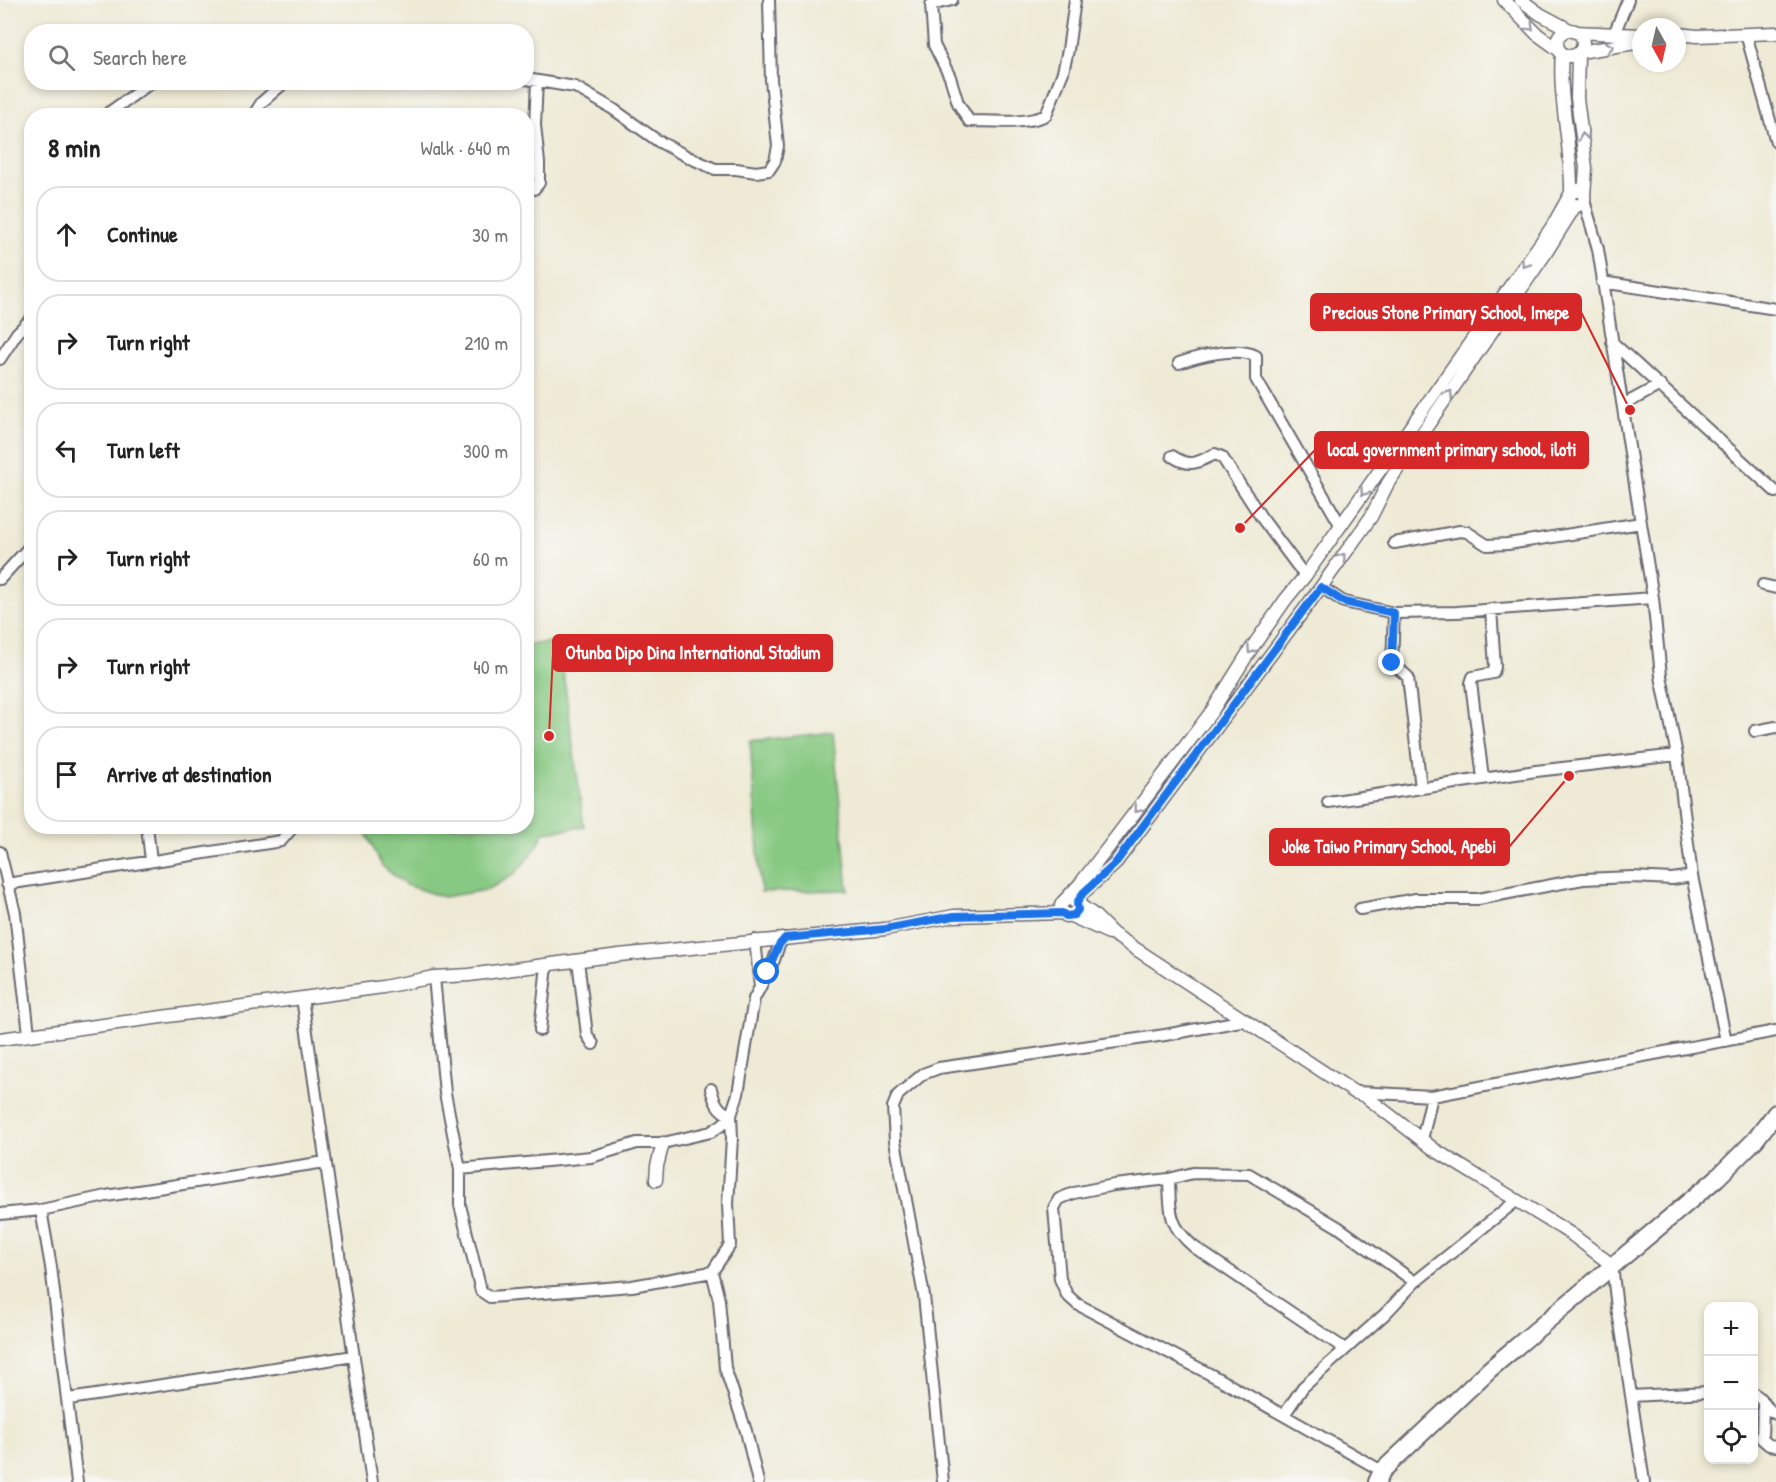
<!DOCTYPE html>
<html lang="en">
<head>
<meta charset="utf-8">
<style>
	body { margin:0; font-family:"Patrick Hand",sans-serif; background:#f2f2f2; color:#222 }
	.controls { position:absolute; right:18px; bottom:18px; display:grid; overflow:hidden; border-radius:12px; box-shadow:0 3px 9px #0003 }
	.controls button { width:54px; height:54px; display:grid; place-items:center; padding:0; border:0; border-bottom:2px solid #e0e0e0; background:#fff; color:#222; font:30px sans-serif }
	.compass { position:absolute; left:1632px; top:18px; width:54px; height:54px; border-radius:50%; background:#fff; box-shadow:0 3px 9px #0003; rotate:172deg }
	.stop { position:absolute; width:18px; height:18px; margin:-14px; border:4px solid #1a73e8; border-radius:50%; background:#fff }
	.stop.end { background:#1a73e8; border-color:#fff; box-shadow:0 2px 6px #0008 }
	.list { margin:0; padding:0; list-style:none }
	h2 { display:flex; justify-content:space-between; align-items:center; height:78px; margin:0; padding:0 24px; font-size:26px }
	h2 small { font-size:20px; font-weight:400; color:#767676 }
	.list li { display:grid; grid-template-columns:39px 1fr auto; gap:18px; align-items:center; box-sizing:border-box; height:96px; margin:0 12px 12px; padding:0 12px; border:2px solid #e0e0e0; border-radius:24px }
	.list b { display:block; font-size:22px; white-space:nowrap }
	.list em { font-size:20px; font-style:normal; color:#767676 }
	.icon { flex:none; width:33px; height:33px; fill:none; stroke:currentColor; stroke-width:2; stroke-linecap:round; stroke-linejoin:round }
	.map { position:relative; flex:none; width:1776px; height:1482px; overflow:hidden }
	.search { position:absolute; background:#fff; box-shadow:0 3px 9px #0003; left:24px; top:24px; width:510px; height:66px; display:flex; align-items:center; gap:15px; box-sizing:border-box; padding:0 21px; border-radius:24px; color:#767676; font-size:22px }
	.panel { position:absolute; background:#fff; box-shadow:0 3px 9px #0003; left:24px; top:108px; width:510px; height:726px; border-radius:24px }
	.map>svg:first-child { display:block }
	.green { fill:#87c982; stroke:#54765e; stroke-width:1.5 }
	.lines { fill:none; stroke-linecap:round; stroke-linejoin:round }
	.minor-casing { stroke:#696871; stroke-width:14 }
	.tertiary-casing { stroke:#696871; stroke-width:15 }
	.primary-casing { stroke:#696871; stroke-width:20 }
	.minor { stroke:#fff; stroke-width:10 }
	.tertiary { stroke:#fff; stroke-width:12 }
	.primary { stroke:#fff; stroke-width:16 }
	.oneway { stroke:#9c9ca7 }
	.route { stroke:#1a73e8; stroke-width:8 }
	.leader { fill:none; stroke:#d62828; stroke-width:2 }
	.callout-dot { fill:#d62828; stroke:#f6f6f2; stroke-width:2 }
	.callout { fill:#d62828; stroke:#d62828; stroke-width:2 }
	.callout-label { font-size:18px; text-anchor:middle; font-weight:bold; fill:#fff }
</style>
</head>
<body>
<div class="map">
<svg width="1776" height="1482" viewBox="0 0 1776 1482">
	<rect width="100%" height="100%" fill="#f6f6f2"/>
	<filter id="ink" filterUnits="userSpaceOnUse"><feTurbulence type="fractalNoise" baseFrequency=".0167" numOctaves="2"/><feDisplacementMap in="SourceGraphic" scale="12" xChannelSelector="R" yChannelSelector="G"/><feConvolveMatrix kernelMatrix="1 2 1 2 8 2 1 2 1" color-interpolation-filters="sRGB"/></filter>
	<filter id="wash" filterUnits="userSpaceOnUse"><feTurbulence type="fractalNoise" baseFrequency=".008" numOctaves="4" result="noise"/><feDisplacementMap in="SourceGraphic" scale="24" xChannelSelector="R" yChannelSelector="G"/><feGaussianBlur stdDeviation="1.35" result="paint"/><feColorMatrix in="noise" values="0 0 0 0 0 0 0 0 0 0 0 0 0 0 0 0 0 1.4 0 .05"/><feComposite in="paint" operator="in"/></filter>
	<g filter="url(#wash)">
		<rect width="100%" height="100%" fill="#eeead5"/>
		<path class="green" d="M559 641 584 827 544 832 537 847 514 875 487 890 443 897 406 885 382 866 366 833 365 827 526 826 527 645Z
			M833 732 848 890 761 892 750 741Z"/>
	</g>
	<g filter="url(#ink)">
		<g class="lines">
			<g class="minor-casing">
				<path id="minor" d="M952 0 931 5 934 45 950 77 958 103 969 121C991 121 1026 125 1046 115L1063 72 1068 50 1075 0
					M1614 34 1628 0
					M1746 34 1776 142
					M526 79 575 87 613 109 658 141 688 157 715 169H736L756 172 769 170 775 161 778 146 771 80 769 0
					M104 116 152 82
					M253 116 262 102 285 82
					M526 191 534 189 539 183V163L535 125 537 81
					M1584 200 1598 249 1641 523 1653 598 1661 676 1677 755 1692 876 1726 1041
					M1602 282 1776 309
					M1612 342 1776 492
					M0 359 17 333 32 318
					M1179 363C1199 356 1237 346 1256 356V379L1341 526
					M1623 405 1660 385
					M1172 456C1191 468 1196 463 1215 454L1222 457 1261 517 1305 576
					M1394 543 1460 531 1467 532 1487 545 1508 544 1641 523
					M0 579 32 544
					M1763 585 1776 588
					M1321 587 1344 602 1394 613 1457 612 1653 598
					M1394 613 1392 663 1408 677 1421 788
					M1755 731 1776 727
					M1483 778 1471 683 1473 677 1493 673 1495 667 1491 609
					M1328 802 1536 771 1677 755
					M147 826 151 861
					M0 852 15 913 29 1034
					M7 884 281 841 294 826
					M1360 909 1416 899H1478L1583 879 1632 877 1672 879 1692 876
					M755 940 760 987
					M578 960 587 1035 593 1044
					M434 977 445 1093 460 1169V1205L481 1291 490 1297 529 1294 632 1286 712 1272
					M302 998 372 1482
					M540 1030 547 965
					M1357 1092 1432 1096 1776 1031
					M1422 1140 1432 1096
					M460 1169 591 1157 637 1143H663L711 1132 723 1124 731 1115C718 1112 714 1100 711 1089
					M1169 1179C1170 1211 1168 1225 1194 1247L1345 1349
					M41 1210 51 1267 77 1482
					M0 1214 41 1210 106 1196 325 1162
					M1612 1265 1617 1308 1621 1329 1644 1482
					M1754 1394C1764 1398 1763 1408 1776 1414
					M1631 1396 1708 1392
					M69 1399 354 1356
					M1763 1406 1762 1439 1769 1445 1776 1446
					M1284 1415 1303 1387 1385 1314 1415 1282 1516 1201
					M1382 1471 1219 1379 1077 1304 1067 1295 1060 1279 1054 1208 1059 1199 1074 1193 1114 1185 1169 1179 1193 1173 1249 1174 1338 1227 1415 1282
					M758 1482 746 1431 725 1368 719 1300 712 1272 730 1245 728 1204 732 1138 731 1115 738 1094 754 999 774 960 779 945 785 938
					M943 1482 924 1296 895 1141 893 1107 898 1095 923 1074 939 1068 1165 1035 1246 1020"/>
			</g>
			<g class="tertiary-casing">
				<path id="tertiary" d="M1504 0 1537 34 1559 50
					M1521 0 1540 14 1572 31
					M1557 43a13 13 0 1 1 26 0a13 13 0 1 1-26 0Z
					M1575 32 1641 35
					M1677 34 1697 36 1776 33
					M1580 52 1641 42
					M1562 53C1558 99 1572 146 1571 193
					M1578 54 1577 98 1586 168 1584 195
					M1064 901 1080 884 1107 849 1212 711 1249 652 1286 599 1305 576 1552 227 1571 193 1578 190C1584 192 1586 197 1583 203L1577 206 1570 203 1569 198
					M1077 903 1083 893 1114 865 1321 587 1371 517 1388 483 1545 254 1575 206
					M1078 905 1076 913 1066 916 1061 910C1060 903 1064 899 1071 899L1094 915 1113 934 1354 1092 1365 1096 1435 1150 1571 1234 1612 1265
					M1071 916 1109 933
					M0 1039 383 987 434 977 469 975 619 955 885 929 954 916 1063 913
					M656 1180 657 1166 663 1143"/>
			</g>
			<g class="primary-casing">
				<path id="primary" d="M1377 1482 1382 1471 1490 1369 1717 1178 1755 1140 1776 1113"/>
			</g>
			<use href="#minor" class="minor"/>
			<use href="#tertiary" class="tertiary"/>
			<use href="#primary" class="primary"/>
		</g>
		<defs><path id="oneway-chevron" d="M-2-3.5L2.5 0L-2 3.5" fill="none" stroke-width="1.6" stroke-linecap="round" stroke-linejoin="round" transform="scale(1.5)"/></defs>
		<g class="oneway">
			<use href="#oneway-chevron" transform="translate(1530 27) rotate(45)"/>
			<use href="#oneway-chevron" transform="translate(1610 47) rotate(-9)"/>
			<use href="#oneway-chevron" transform="translate(1583 137) rotate(-97)"/>
			<use href="#oneway-chevron" transform="translate(1525 264) rotate(124)"/>
			<use href="#oneway-chevron" transform="translate(1449 394) rotate(-57)"/>
			<use href="#oneway-chevron" transform="translate(1364 492) rotate(125)"/>
			<use href="#oneway-chevron" transform="translate(1342 557) rotate(-54)"/>
			<use href="#oneway-chevron" transform="translate(1251 650) rotate(124)"/>
			<use href="#oneway-chevron" transform="translate(1138 809) rotate(128)"/>
		</g>
	</g>
	<g class="lines" filter="url(#ink)">
		<path class="route" d="M767 972 779 945 785 938 885 929 954 916 1062 913 1066 916 1074 915 1078 910 1077 903 1083 893 1114 865 1321 587 1344 602 1394 613 1392 663"/>
	</g>
	<path class="leader" d="M1630 410L1581 312M1240 528L1315 450M549 736L553 653M1569 776L1509 847"/>
	<g class="callout-dot">
		<circle cx="1630" cy="410" r="6"/>
		<circle cx="1240" cy="528" r="6"/>
		<circle cx="549" cy="736" r="6"/>
		<circle cx="1569" cy="776" r="6"/>
	</g>
	<g class="callout">
		<rect x="1311" y="294" width="270" height="36" rx="6"/>
		<rect x="1315" y="432" width="273" height="36" rx="6"/>
		<rect x="553" y="635" width="279" height="36" rx="6"/>
		<rect x="1270" y="829" width="239" height="36" rx="6"/>
	</g>
	<g class="callout-label">
		<text x="1446" y="319">Precious Stone Primary School, Imepe</text>
		<text x="1452" y="456">local government primary school, iloti</text>
		<text x="693" y="659">Otunba Dipo Dina International Stadium</text>
		<text x="1389" y="853">Joke Taiwo Primary School, Apebi</text>
	</g>
</svg>
<div class="controls">
<button>+</button>
<button>−</button>
<button><svg class="icon" aria-label="locate" viewBox="0 0 24 24"><circle cx="12" cy="12" r="6"/><path d="M12 2v4M12 18v4M2 12h4M18 12h4"/></svg></button>
</div>
<svg class="compass" viewBox="-18 -18 36 36"><path d="M0-13l5 13h-10z" fill="#e53935"/><path d="M0 13l5-13h-10z" fill="#767676"/></svg>
<div class="stop" style="left:767px;top:972px"></div>
<div class="stop end" style="left:1392px;top:663px"></div>
<div class="search"><svg class="icon" aria-label="search" viewBox="0 0 24 24"><circle cx="10" cy="10" r="6"/><path d="M15 15l6 6"/></svg>Search here</div>
<section class="panel">
<h2>8 min<small>Walk · 640 m</small></h2>
<ul class="list">
<li><svg class="icon" aria-label="ahead" viewBox="0 0 24 24"><path d="M12 20V5M6 11l6-6 6 6"/></svg><div><b>Continue</b></div><em>30 m</em></li>
<li><svg class="icon" aria-label="right" viewBox="0 0 24 24"><path d="M7 20v-9h11M14 6l5 5-5 5"/></svg><div><b>Turn right</b></div><em>210 m</em></li>
<li><svg class="icon" aria-label="left" viewBox="0 0 24 24"><path d="M17 20v-9H6M10 6l-5 5 5 5"/></svg><div><b>Turn left</b></div><em>300 m</em></li>
<li><svg class="icon" aria-label="right" viewBox="0 0 24 24"><path d="M7 20v-9h11M14 6l5 5-5 5"/></svg><div><b>Turn right</b></div><em>60 m</em></li>
<li><svg class="icon" aria-label="right" viewBox="0 0 24 24"><path d="M7 20v-9h11M14 6l5 5-5 5"/></svg><div><b>Turn right</b></div><em>40 m</em></li>
<li><svg class="icon" aria-label="arrive" viewBox="0 0 24 24"><path d="M6 21V4h12l-3 4 3 4H6"/></svg><div><b>Arrive at destination</b></div></li>
</ul>
</section>
</div>
</body>
</html>
